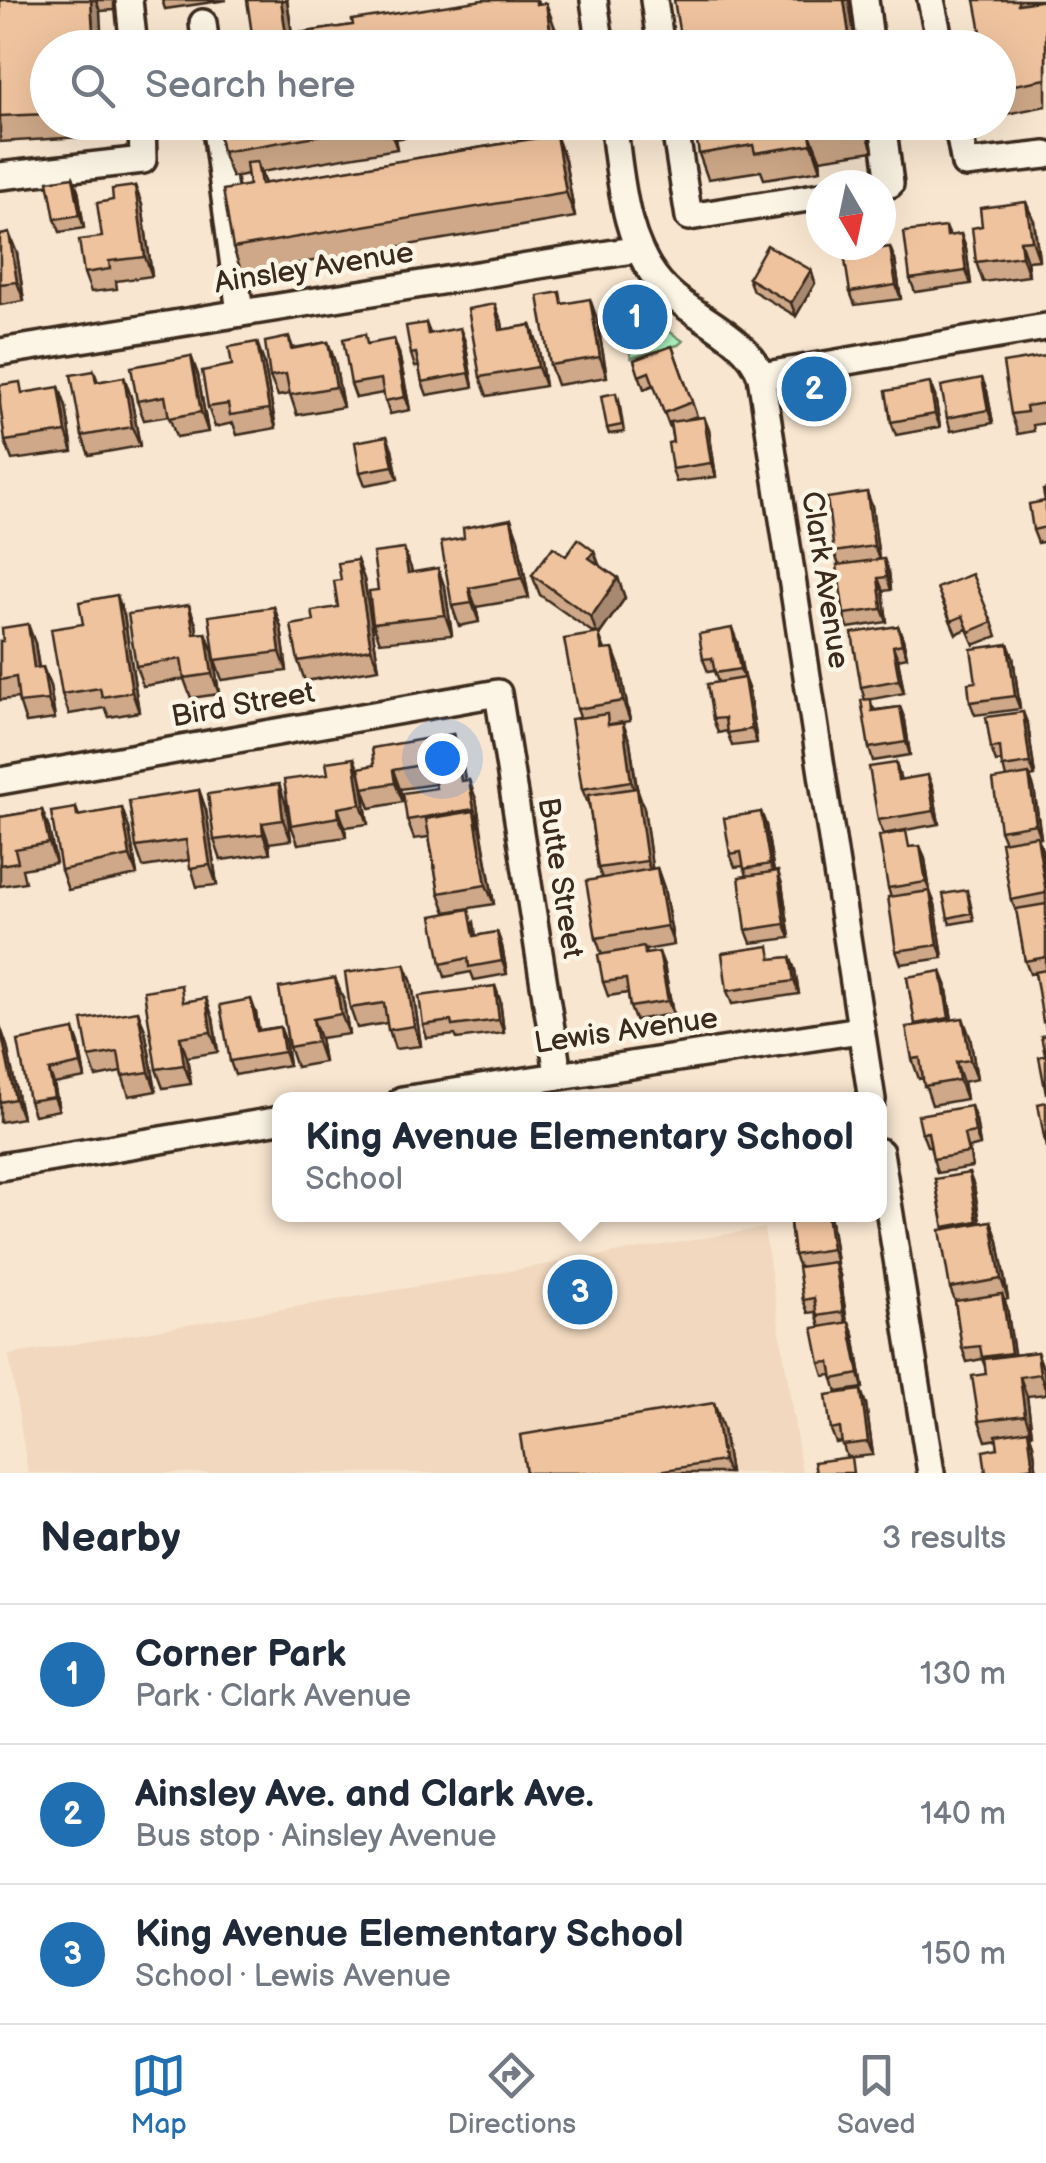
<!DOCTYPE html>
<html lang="en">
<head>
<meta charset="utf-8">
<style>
	body { margin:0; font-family:"Balsamiq Sans",sans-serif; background:#f6f6f7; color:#1f2937 }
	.compass { position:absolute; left:806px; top:170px; width:90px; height:90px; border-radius:50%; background:#fff; box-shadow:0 10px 40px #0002; rotate:171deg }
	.you { position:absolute; left:442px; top:758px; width:35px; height:35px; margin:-25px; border:8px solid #fff; border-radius:50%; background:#1a73e8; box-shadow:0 0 0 15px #1a73e833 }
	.badge { display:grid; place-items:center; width:65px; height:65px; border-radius:50%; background:#1f6fb2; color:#fff; font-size:32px; font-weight:700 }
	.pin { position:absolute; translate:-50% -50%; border:5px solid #fff; box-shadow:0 2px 10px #0006 }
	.popup { position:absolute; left:272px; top:1092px; width:615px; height:130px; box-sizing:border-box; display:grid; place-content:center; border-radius:20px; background:#fff; filter:drop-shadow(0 2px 8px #0005); font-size:32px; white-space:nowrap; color:#747a83 }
	.popup b { font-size:38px; color:#1f2937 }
	.popup::after { content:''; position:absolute; left:50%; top:100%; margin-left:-20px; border:20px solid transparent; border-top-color:#fff }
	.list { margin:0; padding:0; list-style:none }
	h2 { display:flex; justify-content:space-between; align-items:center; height:130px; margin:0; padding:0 40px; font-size:42px }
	h2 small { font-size:32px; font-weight:400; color:#747a83 }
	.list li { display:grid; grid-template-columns:65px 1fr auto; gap:30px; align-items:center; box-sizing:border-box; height:140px; padding:0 40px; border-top:2px solid #e0e1e3 }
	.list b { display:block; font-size:38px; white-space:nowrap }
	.list p { margin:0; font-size:32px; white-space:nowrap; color:#747a83 }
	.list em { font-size:32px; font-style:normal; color:#747a83 }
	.icon { flex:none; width:55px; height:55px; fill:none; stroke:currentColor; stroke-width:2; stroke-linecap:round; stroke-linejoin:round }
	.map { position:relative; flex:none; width:1046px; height:1473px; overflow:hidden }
	.search { position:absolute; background:#fff; box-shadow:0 10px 40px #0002; left:30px; right:30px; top:30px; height:110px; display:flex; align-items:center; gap:25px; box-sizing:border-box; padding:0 35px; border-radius:55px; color:#747a83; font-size:38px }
	.sheet { height:550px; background:#fff }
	nav { display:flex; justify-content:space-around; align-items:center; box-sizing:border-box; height:140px; border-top:2px solid #e0e1e3; background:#fff; font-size:28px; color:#747a83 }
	nav a { display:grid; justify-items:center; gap:5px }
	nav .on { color:#1f6fb2 }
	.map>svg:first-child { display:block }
	.built { fill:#f1d8be }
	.green { fill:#a9f0bc; stroke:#728d6d; stroke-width:2.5 }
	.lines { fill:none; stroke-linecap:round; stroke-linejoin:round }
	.minor-casing { stroke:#3b2a1e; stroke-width:32 }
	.minor { stroke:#fcf5e5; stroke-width:25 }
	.wall { fill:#cea888; stroke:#3b2a1e; stroke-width:2.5 }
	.shaded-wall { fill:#a7886f; stroke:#3b2a1e; stroke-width:2.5 }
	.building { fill:#efc39e; stroke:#3b2a1e; stroke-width:2.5 }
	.labels { text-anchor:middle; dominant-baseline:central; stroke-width:9; stroke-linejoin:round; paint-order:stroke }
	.street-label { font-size:30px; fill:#3b2a1e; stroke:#fcf5e5 }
</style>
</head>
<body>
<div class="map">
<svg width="1046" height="1473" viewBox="0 0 1046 1473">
	<rect width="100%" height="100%" fill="#f8e6d0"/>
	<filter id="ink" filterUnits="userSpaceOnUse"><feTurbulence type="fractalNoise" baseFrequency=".01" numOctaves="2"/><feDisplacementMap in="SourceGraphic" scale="20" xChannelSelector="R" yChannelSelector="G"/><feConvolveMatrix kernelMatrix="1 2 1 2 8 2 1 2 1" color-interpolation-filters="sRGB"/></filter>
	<g filter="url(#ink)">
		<path class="built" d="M764 1228 802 1473H28L9 1355Z"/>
		<path class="green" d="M616 294 683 341 678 345 631 358Z"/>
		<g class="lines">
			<g class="minor-casing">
				<path id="minor" d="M129 0 134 48
					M594 0 601 48
					M654 0 661 48
					M865 0 871 48
					M931 0 941 48
					M203 23 206 48
					M215 122 240 313
					M613 122C621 177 623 240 660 283 690 318 745 332 761 376L872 1100
					M674 122 689 217 821 196
					M957 122 965 164 1046 155
					M0 176 143 160 142 122
					M881 186 890 184 882 122
					M0 352 639 249
					M761 376 1046 327
					M0 781 498 693 558 1073
					M402 1100 860 1030
					M880 1152 931 1473
					M0 1167 280 1120"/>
			</g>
			<use href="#minor" class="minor"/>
		</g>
		<path class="wall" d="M0 0H114V10L100 11 48 48V122H131L132 134 0 142Z
			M162 0H227L165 9Z
			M287 0 292 34 353 25 483 0H537L555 28 559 48H254Z
			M975 0H1046V106L1001 115 998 108V48Z
			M217 122H494L395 139 397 149 261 172 265 184 530 139 524 122H554L556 135 565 160 575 217 242 273 233 248 249 185 248 174 232 177 222 152Z
			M868 122 873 151 820 159 821 170 764 179 761 171 708 179 699 154Z
			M73 177 78 190 84 228 60 232 55 219Z
			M135 186 142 205 152 276 116 281 117 289 91 292 84 273 102 237 113 200Z
			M1034 221 1039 260 1027 261 1029 276 983 282 976 262Z
			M946 227 950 236 966 248 971 284 915 292 910 279Z
			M0 235 17 253 24 301 0 305Z
			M895 260 901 299 855 305 850 292Z
			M811 270 815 283 796 316 753 291 748 278Z
			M564 304 597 319 607 377 557 385 550 365Z
			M426 323 430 333 465 341 473 387 427 395 422 382 419 367H415L411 354Z
			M502 323 503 330 531 325 538 345 545 386 487 396 480 377Z
			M289 337 293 348 328 342 335 362 343 407 297 415 290 394 278 396 270 377Z
			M369 344 399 353 410 410 390 414 383 393 356 398 351 384Z
			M672 346 697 416 685 420 704 417 709 430 716 477 676 482 672 469 673 442 670 425 669 426 654 385 644 389 634 360Z
			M191 356 198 375 208 432 176 437 169 416 144 420 137 401Z
			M1046 356V423L1033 425 1034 431 1018 434 1011 414Z
			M264 362 276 428 237 435 233 423 215 427 208 407Z
			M94 371 98 382 124 377 131 397 140 446 89 455 82 436Z
			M59 387 66 407 73 452 12 460 5 441Z
			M987 391 993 423 951 431 947 418Z
			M935 396 940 427 896 435 891 422Z
			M619 400 624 432 609 434 607 428Z
			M392 449 398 479 365 485 360 472Z
			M1046 489V541L1038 543 1033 530 1045 501Z
			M872 506 879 559 889 572 891 590 883 591 887 622 848 628 844 614 839 565 834 552Z
			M511 519 518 539 529 598 476 607 479 622 459 626 452 606 464 538Z
			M594 551 599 565 618 578 625 598 599 635 605 650 620 668 630 721 610 724 630 742 637 788 644 808 652 869 657 868 664 888 674 945 645 950 646 954 664 965 673 1014 635 1020 630 1007 628 993 608 996 603 982 602 955 596 938 602 878 598 868 590 808 582 789 580 717 577 709 595 634 540 595 532 575 566 556Z
			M357 560 364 579 379 669 305 681 298 661 314 621 338 607Z
			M411 568 412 572 445 588 452 635 380 642 373 623 378 590Z
			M942 601 992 622 997 636 974 645 967 629 956 634Z
			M274 607 281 627 287 671 222 680 215 660Z
			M124 615 139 712 109 717 105 708 69 714 62 694 83 624Z
			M196 624 197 634 206 633 213 652 219 694 191 698 184 679 143 686 136 666Z
			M898 626 903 639 907 657 898 659 904 693 867 700 875 710 900 707 905 720 910 755 873 761 869 748 865 700 861 687Z
			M0 641 35 643 39 667 50 686 55 719 26 723 18 698 0 700Z
			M737 641 744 678 749 691 757 743 732 746 727 731 718 733 713 719 718 682 714 671 708 672 703 659Z
			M1008 644 1013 657 1020 709 975 715 970 702Z
			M1028 725 1035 776 1030 777 1034 788 1041 838H1038L1042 849 1046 873V1029L1035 973 1030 974 1025 961 1017 913 1011 900 1005 842 1000 830 1006 778 1002 761 996 762 991 748Z
			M453 734 461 754 465 780 476 799 494 904 446 912 439 893 429 837 414 839 407 820 436 788V784L400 789 403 802 370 808 363 788 368 824 345 827 346 837 298 844 291 825 361 776 374 765Z
			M896 763 901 780 933 788 939 824 883 834 878 820Z
			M199 790 206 810 217 885 197 887 189 860 143 867 136 847Z
			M286 804 291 840 269 843 270 853 221 860 214 840Z
			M76 808 79 816 129 828 137 875 68 890 61 870Z
			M42 810 49 829 56 863 22 869 25 882 0 886V817Z
			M761 812 766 825 774 872 782 884 790 938 751 943 746 930 747 876 744 866 735 867 730 854Z
			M920 846 925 859 930 892 935 904 943 958 901 964 896 951 891 897 888 888 912 847Z
			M969 897 974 920 950 924 948 918Z
			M474 922 476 936 497 932 502 946 507 974 474 980 471 972 445 977 441 964Z
			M790 957 795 970 799 994 732 1004 727 991 773 959Z
			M405 964 412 983 421 1046 395 1049 387 1023 357 1028 350 1008Z
			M907 977 946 984 952 1020 970 1037 977 1079 963 1082 966 1099 932 1105 923 1078 919 1079 912 1059 916 1026Z
			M495 986 500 1000 504 1033 457 1039 455 1035 427 1038 423 1025Z
			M279 988 343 998 349 1034 320 1038 324 1062 296 1067 289 1047Z
			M187 1001 213 1018 218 1052 187 1057 191 1084 163 1088 156 1069Z
			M256 1013 259 1030 280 1027 285 1040 289 1065 235 1075 230 1061Z
			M0 1026 7 1046 22 1118 0 1122Z
			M74 1030 79 1044 85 1078 54 1084 59 1110 34 1115 29 1101Z
			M145 1030 156 1091 129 1096 121 1072 96 1077 89 1057Z
			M976 1120 980 1145 969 1148 972 1167 937 1173 930 1146H927L922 1133Z
			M935 1179 974 1186 980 1223 991 1221 998 1241 1008 1299 1004 1300 1007 1307 1014 1355 1037 1352 1044 1371 1046 1394 1027 1396 1032 1434 1030 1435 1033 1444 1037 1473H986L998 1448 997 1439 986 1441 979 1421 986 1374 985 1366 982 1359 967 1362 962 1348 955 1301 950 1288 944 1229Z
			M789 1214H830L837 1263H836L840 1275 847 1322H849L854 1335 863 1388 837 1392 832 1375 824 1376 820 1363V1327L816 1312 808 1313 803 1300 799 1267 794 1255Z
			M714 1403 723 1429 730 1473H526Z
			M866 1404 873 1455 847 1458 842 1442 836 1443 831 1430Z"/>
		<path class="shaded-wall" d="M91 0H96L100 11 102 48H94Z
			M281 0H287L294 48 286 35Z
			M844 0H849L856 48H851Z
			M546 3 555 28 559 48H557L550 30Z
			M387 122H389L395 139 397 149Z
			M863 122H868L873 151 864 125Z
			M810 134 820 159 821 170 812 144Z
			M556 135 565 160 575 217 566 192Z
			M257 162 266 187 261 184Z
			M73 177 78 190 84 228 80 215Z
			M135 186 142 205 152 276 145 257Z
			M1026 202 1034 221 1039 260 1032 240Z
			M9 233 17 253 24 301 17 282Z
			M961 234 966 248 971 284 966 271Z
			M1020 241 1027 261 1029 276 1022 256Z
			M890 247 895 260 901 299 896 285Z
			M811 270 815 283 796 316 791 303Z
			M590 299 597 319 607 377 600 357Z
			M495 304 502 323 507 350 500 330Z
			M531 325 538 345 545 386 538 367Z
			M460 328 465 341 473 387 469 373Z
			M394 339 399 353 410 410 405 397Z
			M257 342 264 362 276 428 269 409Z
			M328 342 335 362 343 407 336 387Z
			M191 356 198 375 208 432 201 412Z
			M124 377 131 397 140 446 132 427Z
			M982 378 987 391 993 423 988 410Z
			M930 383 935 396 940 427 935 414Z
			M59 387 66 407 73 452 66 432Z
			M704 417 709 430 716 477 711 463Z
			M387 436 392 449 398 479 393 466Z
			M867 492 872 506 879 559 874 546Z
			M511 519 518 539 529 598 522 578Z
			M404 549 411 568 415 592 408 573Z
			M594 551 601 570 589 558Z
			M884 559 889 572 891 590 887 577Z
			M357 560 364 579 379 669 371 649Z
			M438 568 445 588 452 635 445 615Z
			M618 578 625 598 599 635 606 653 602 650 591 617Z
			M878 578 883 591 887 622 882 609Z
			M469 588 476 607 479 622 472 603Z
			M117 595 124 615 139 712 132 692Z
			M189 605 196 624 201 654 194 634Z
			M274 607 281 627 287 671 280 652Z
			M28 624 35 643 41 687 34 668Z
			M898 626 903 639 907 657 902 644Z
			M732 628 737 641 745 682 740 669Z
			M206 633 213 652 219 694 212 674Z
			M1008 644 1013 657 1020 709 1015 696Z
			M893 646 898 659 904 693 899 680Z
			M613 649 620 668 630 721 623 701Z
			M43 667 50 686 55 719 48 700Z
			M744 678 749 691 757 743 752 729Z
			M900 707 905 720 910 755 906 742Z
			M1023 712 1028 725 1035 776 1030 763Z
			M623 723 630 742 637 793V788L644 808 654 881 647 861 638 801 631 781Z
			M453 734 461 754 468 800 461 781Z
			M354 758 361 777 368 824 361 804Z
			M393 770 400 789 403 802 395 783Z
			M1029 774 1034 788 1041 838 1036 824Z
			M928 775 933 788 939 824 934 811Z
			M469 780 476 799 481 828 474 809Z
			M279 784 286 804 291 840 283 820Z
			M199 790 206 810 217 885 210 865Z
			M122 808 129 828 137 875 130 856Z
			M338 808 345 827 346 837 339 817Z
			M42 810 49 829 56 863 49 843Z
			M474 811 481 831 494 904 486 885Z
			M761 812 766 825 775 878 770 864Z
			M262 823 269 843 270 853 263 834Z
			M1037 836 1042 849 1046 873V886Z
			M920 846 925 859 930 892 935 904 943 958 938 945 931 894 926 882Z
			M657 868 664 888 674 945 667 926Z
			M778 871 782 884 790 938 785 924Z
			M497 932 502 946 507 974 502 961Z
			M659 952 664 965 673 1014 668 1001Z
			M790 957 795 970 799 994 794 981Z
			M405 964 412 983 421 1046 414 1026Z
			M941 971 946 984 954 1032 949 1018Z
			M335 978 343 998 349 1034 341 1014Z
			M495 986 500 1000 504 1033 499 1020Z
			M206 998 213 1018 218 1052 211 1032Z
			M251 999 256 1013 261 1044 257 1031Z
			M138 1011 145 1030 156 1091 149 1072Z
			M963 1018 970 1037 977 1079 970 1060Z
			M313 1019 320 1038 324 1062 317 1042Z
			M0 1026 7 1046 22 1118 15 1099Z
			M280 1027 285 1040 289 1065 284 1052Z
			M74 1030 79 1044 85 1078 81 1064Z
			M180 1037 187 1057 191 1084 184 1065Z
			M956 1062 963 1082 966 1099 959 1080Z
			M49 1071 54 1084 59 1110 54 1097Z
			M971 1106 976 1120 980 1145 975 1132Z
			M969 1173 974 1186 982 1234 977 1221Z
			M827 1214H830L837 1263 832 1249Z
			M991 1221 998 1241 1008 1299 1001 1279Z
			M835 1262 840 1275 847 1326 843 1312Z
			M1002 1294 1007 1307 1016 1366 1011 1353Z
			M849 1322 854 1335 863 1388 859 1374Z
			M1037 1352 1044 1371 1046 1390 1040 1374Z
			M1020 1377 1027 1396 1032 1434 1025 1415Z
			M861 1390 866 1404 873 1455 868 1442Z
			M714 1403 723 1429 730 1473H728L723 1461Z
			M1028 1430 1033 1444 1037 1473H1036L1033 1467Z"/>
		<path class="building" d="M0 0H91L94 48H48V114L0 116Z
			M247 0H281L286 35 353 25 352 20 483 0H536V4L546 3 550 30 432 48H254Z
			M674 0H844L851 48H682Z
			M975 0H1018V4L1046 0V79L998 88V48H984Z
			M535 40 536 48H493Z
			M217 122H387V124L222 152Z
			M694 122H863L864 125 810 134 812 144 755 153 753 145 699 154Z
			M556 135 566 192 233 248 223 190 249 185 246 163 257 162 261 184Z
			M73 177 80 215 55 219 48 181Z
			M135 186 145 257 109 261 110 269 84 273 79 240 102 237 97 203 113 200 112 189Z
			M1026 202 1032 240 1020 241 1022 256 976 262 972 228 982 226 980 208Z
			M946 227 947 236 961 234 966 271 910 279 904 232Z
			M9 233 17 282 0 284V235Z
			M767 245 811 270 791 303 748 278Z
			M890 247 896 285 850 292 844 254Z
			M560 292 562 304 590 299 600 357 550 365 538 296Z
			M495 304 500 330 531 325 538 367 480 377 468 309Z
			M426 323 428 334 460 328 469 373 422 382 416 353 411 354 406 326Z
			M365 334 367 344 394 339 405 397 385 401 381 379 351 384 343 339Z
			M289 337 291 349 328 342 336 387 290 395 286 374 270 377 265 342Z
			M257 342 269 409 230 415 228 404 208 407 202 371 232 365 229 347Z
			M672 346 692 402 664 413 649 372 639 376 634 360Z
			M191 356 201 412 169 418 165 396 137 401 131 367Z
			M1046 356V403L1026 406 1027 412 1011 414 1003 363Z
			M94 371 96 382 124 377 132 427 82 436 71 375Z
			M982 378 988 410 947 418 941 386Z
			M20 382 22 393 59 387 66 432 5 441 0 404V385Z
			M930 383 935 414 891 422 886 391Z
			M616 393 622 425 607 428 601 396Z
			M704 417 711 463 672 469 668 443 673 442 670 422Z
			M387 436 393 466 360 472 355 442Z
			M1046 489V527L1033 530 1029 504 1045 501 1043 490Z
			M867 492 874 546 834 552 827 498Z
			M511 519 522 578 469 588 472 603 452 606 441 542 464 538 463 528Z
			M578 539 594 551 589 558 618 578 591 617 532 575 553 547 566 556Z
			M404 549 408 573 438 568 445 615 373 623 369 591 378 590 373 553Z
			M884 559 887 577 878 578 882 609 844 614 837 565Z
			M357 560 371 649 298 661 291 625 314 621 312 611 338 607 334 581 341 580 338 563Z
			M972 574 992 622 969 632 963 616 951 621 937 588Z
			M117 595 132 692 102 697 100 688 62 694 51 629 83 624 79 602Z
			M189 605 194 634 206 633 212 674 184 678 181 659 136 666 128 614Z
			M274 607 280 652 215 660 209 616Z
			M28 624 34 668 43 667 48 700 19 703 16 677 0 680V641H3L2 628Z
			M898 626 902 644 893 646 899 680 861 687 852 633Z
			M732 628 740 669 715 673 712 658 703 659 699 634Z
			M599 633 602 650 613 649 623 701 577 709 564 639Z
			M1008 644 1015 696 970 702 968 683 976 682 971 649Z
			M744 678 752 729 727 733 725 718 713 719 707 684Z
			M871 699 872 711 900 707 906 742 869 748 861 700Z
			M1023 712 1030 763 1002 767 1000 747 991 748 986 717Z
			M607 714 608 725 623 723 631 781 582 789 571 719Z
			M453 734 461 781 469 780 474 809 407 820 403 793 436 788 432 763 393 770 395 783 363 788 359 768 374 765 372 748Z
			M354 758 361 804 338 808 339 817 291 825 284 780 328 774 326 762Z
			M896 763 898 780 928 775 934 811 878 820 869 767Z
			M1029 774 1036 824 1000 830 993 780Z
			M279 784 283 820 262 823 263 834 214 840 208 794Z
			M637 788 647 861 598 868 588 795Z
			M199 790 210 865 190 868 186 840 136 847 129 801Z
			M76 808 77 816 122 808 130 856 61 870 51 812Z
			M42 810 49 843 15 849 18 862 0 865V817Z
			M474 811 486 885 439 893 426 819Z
			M761 812 770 864 744 869 741 852 730 854 724 818Z
			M906 831 909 847 920 846 926 882 888 888 879 836Z
			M1037 836 1046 893 1011 900 1001 842Z
			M657 868 667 926 596 938 586 881Z
			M778 871 785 924 746 930 739 877Z
			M967 890 971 913 948 918 943 894Z
			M930 891 938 945 896 951 888 897Z
			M1046 904V957L1025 961 1016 909Z
			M469 909 474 936 497 932 502 961 469 967 468 958 441 964 432 916Z
			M769 946 771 959 790 957 794 981 727 991 722 953Z
			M644 947 645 954 659 952 668 1001 630 1007 626 979 603 982 598 955Z
			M405 964 414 1026 388 1030 384 1003 350 1008 345 973Z
			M1046 970V1021L1043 1022 1035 972Z
			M941 971 949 1018 915 1024 907 977Z
			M335 978 341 1014 313 1019 317 1042 289 1047 279 988Z
			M181 985 183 1002 206 998 211 1032 180 1037 184 1065 156 1069 144 991Z
			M495 986 499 1020 452 1026 451 1021 423 1025 419 996Z
			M251 999 257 1031 280 1027 284 1052 230 1061 220 1005Z
			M138 1011 149 1072 122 1076 118 1052 89 1057 82 1020Z
			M963 1018 970 1060 956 1062 959 1080 924 1086 920 1058 912 1059 906 1027Z
			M0 1026 15 1099 0 1102Z
			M74 1030 81 1064 49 1071 54 1097 29 1101 18 1041Z
			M1046 1035V1094L1039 1057 1045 1055 1041 1036Z
			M1046 1102V1148L1038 1104Z
			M971 1106 975 1132 964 1134 968 1153 933 1159 928 1132 922 1133 918 1115Z
			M969 1173 977 1221 944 1227 935 1179Z
			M789 1214H827L832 1249 794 1255Z
			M991 1221 1001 1279 950 1288 940 1230Z
			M835 1262 843 1312 817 1316 814 1298 803 1300 798 1267Z
			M1002 1294 1011 1353 982 1357 980 1346 962 1348 955 1301Z
			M849 1322 859 1374 833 1379 830 1362 820 1363 813 1328Z
			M1037 1352 1040 1374 1020 1377 1025 1415 979 1421 972 1376 986 1374 984 1359Z
			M861 1390 868 1442 842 1445 840 1428 831 1430 826 1395Z
			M714 1403 723 1461 646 1473H526L520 1435Z
			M1028 1430 1033 1467 1022 1469 1023 1473H986L983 1451 998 1448 996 1435Z
			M851 1457 853 1473H816L814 1462Z"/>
	</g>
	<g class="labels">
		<g class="street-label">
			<text transform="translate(314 268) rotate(-9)">Ainsley Avenue</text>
			<text transform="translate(825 580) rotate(81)">Clark Avenue</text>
			<text transform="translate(243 705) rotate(-10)">Bird Street</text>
			<text transform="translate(560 878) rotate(81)">Butte Street</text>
			<text transform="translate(626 1031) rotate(-8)">Lewis Avenue</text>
		</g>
	</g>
</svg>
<svg class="compass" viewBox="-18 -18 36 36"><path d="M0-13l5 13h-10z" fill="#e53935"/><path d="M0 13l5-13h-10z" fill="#747a83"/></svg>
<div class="you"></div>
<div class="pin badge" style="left:635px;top:317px">1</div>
<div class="pin badge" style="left:814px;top:389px">2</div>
<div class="pin badge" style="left:580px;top:1292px">3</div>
<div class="popup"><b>King Avenue Elementary School</b>School</div>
<div class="search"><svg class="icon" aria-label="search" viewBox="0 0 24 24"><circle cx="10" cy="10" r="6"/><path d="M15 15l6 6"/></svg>Search here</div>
</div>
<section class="sheet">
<h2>Nearby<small>3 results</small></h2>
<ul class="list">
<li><span class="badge">1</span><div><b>Corner Park</b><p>Park · Clark Avenue</p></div><em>130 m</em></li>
<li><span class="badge">2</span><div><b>Ainsley Ave. and Clark Ave.</b><p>Bus stop · Ainsley Avenue</p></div><em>140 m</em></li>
<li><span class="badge">3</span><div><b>King Avenue Elementary School</b><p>School · Lewis Avenue</p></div><em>150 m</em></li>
</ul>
</section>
<nav>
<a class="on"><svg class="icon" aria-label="map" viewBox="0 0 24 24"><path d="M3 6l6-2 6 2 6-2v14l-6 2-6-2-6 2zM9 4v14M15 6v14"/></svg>Map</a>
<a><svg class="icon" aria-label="directions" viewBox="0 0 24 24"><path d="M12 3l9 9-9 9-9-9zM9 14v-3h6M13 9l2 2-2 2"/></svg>Directions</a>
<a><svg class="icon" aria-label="saved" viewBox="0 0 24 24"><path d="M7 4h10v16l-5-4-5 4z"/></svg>Saved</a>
</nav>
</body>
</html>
